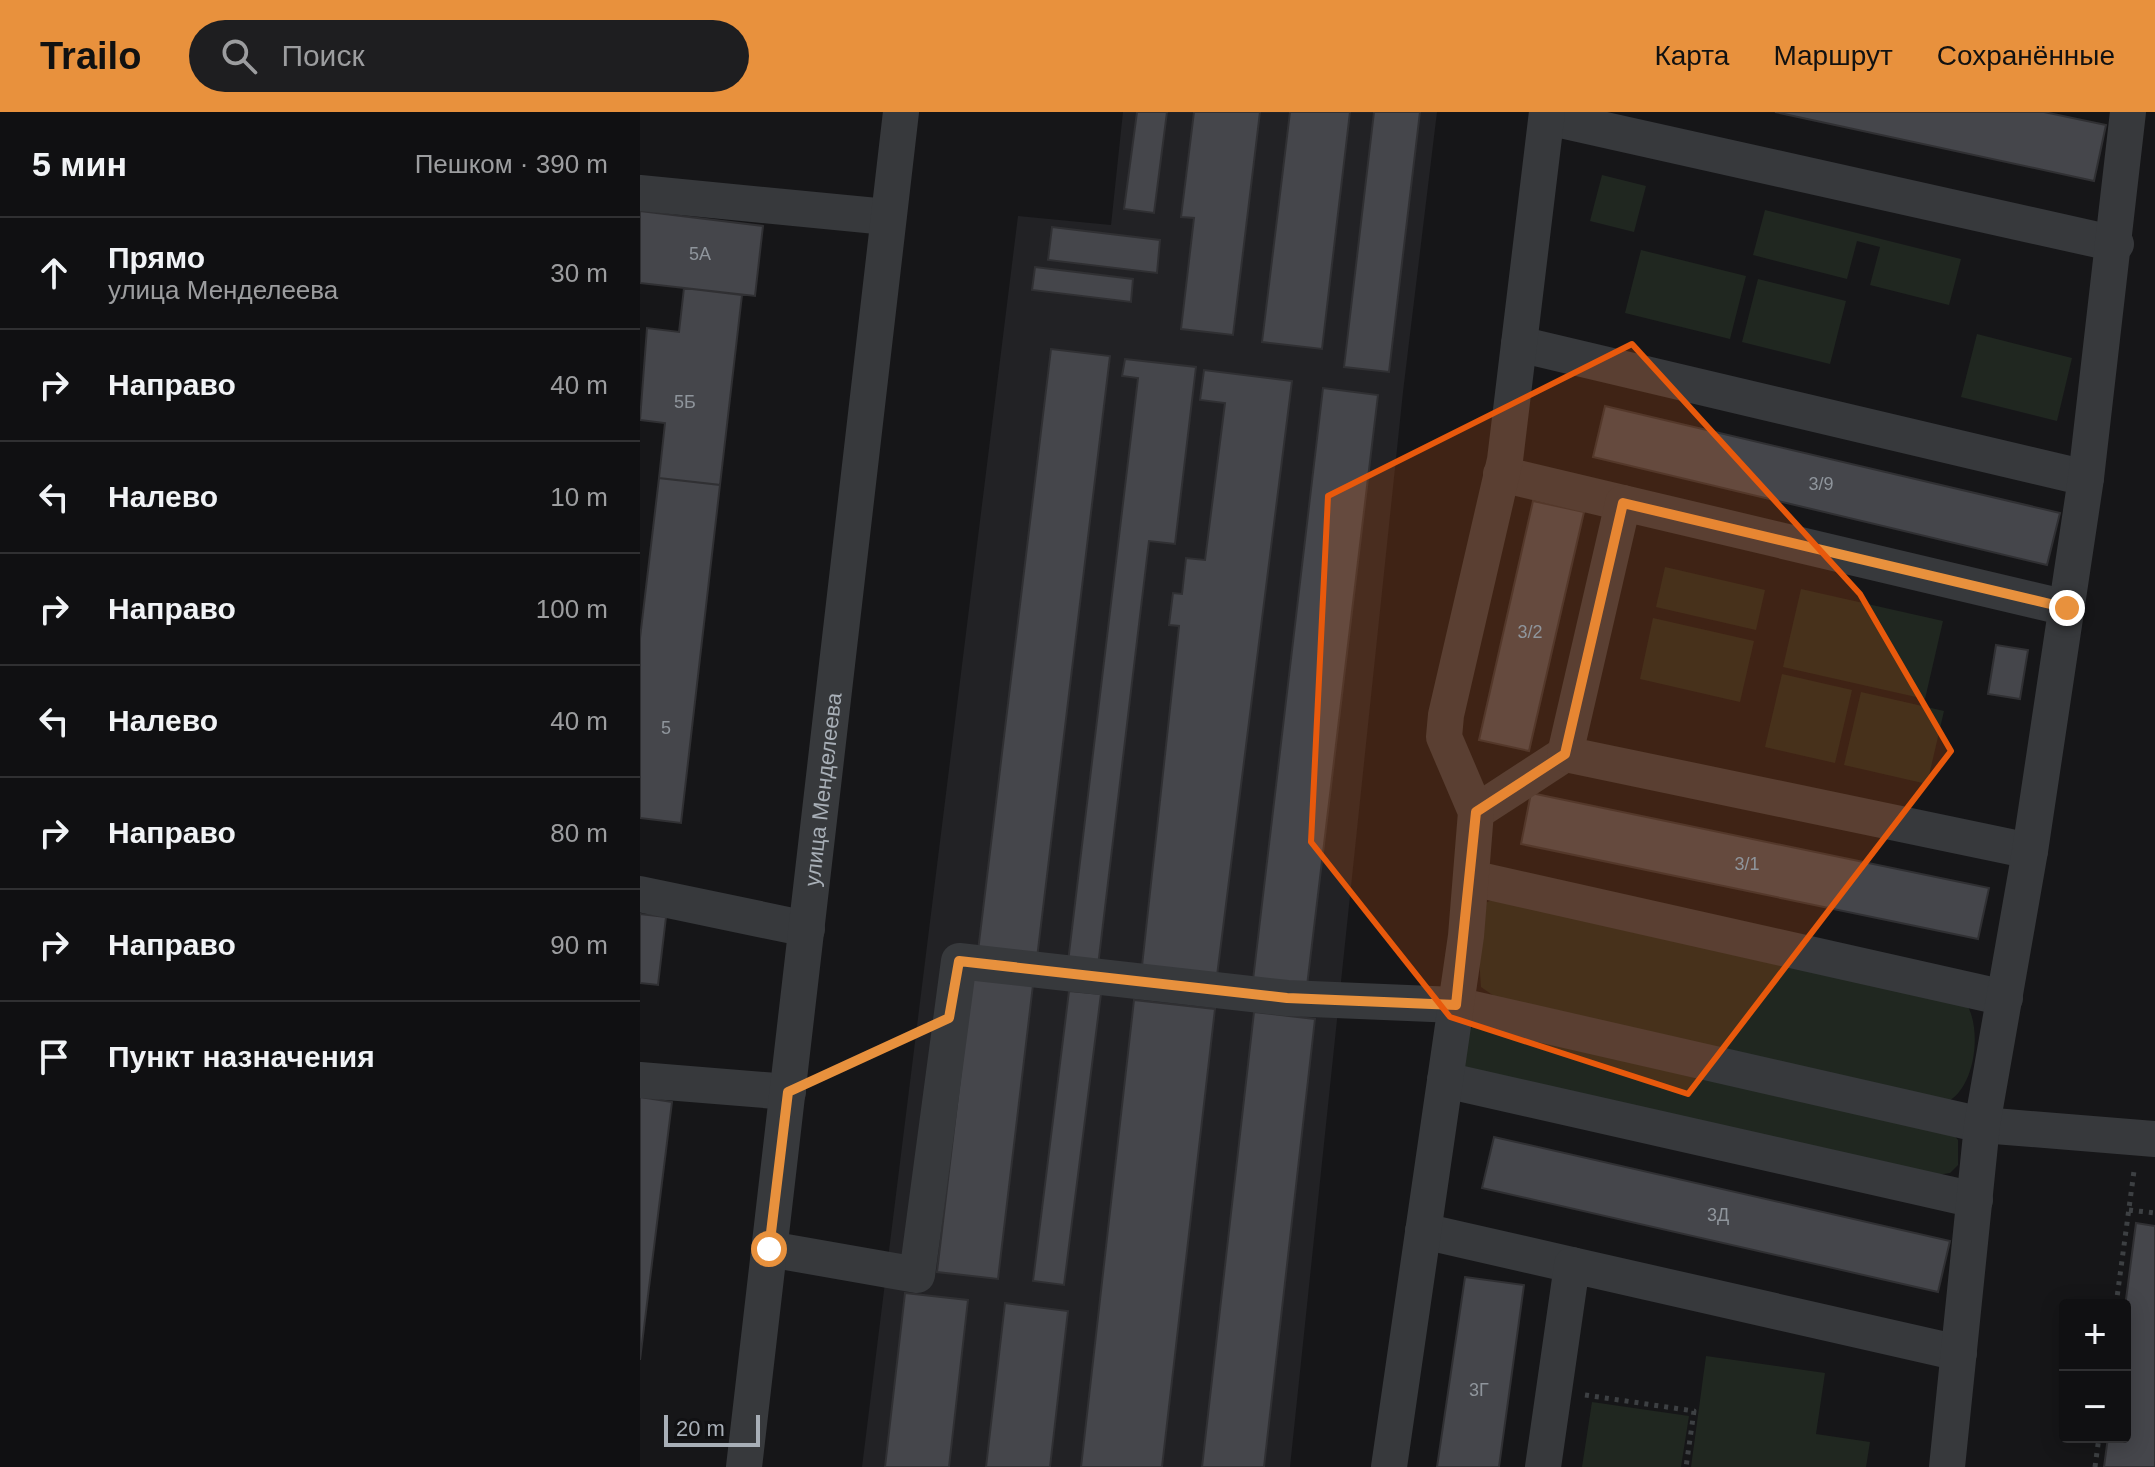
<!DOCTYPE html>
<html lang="ru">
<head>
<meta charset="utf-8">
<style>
	body { margin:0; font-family:Arial,sans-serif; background:#1e1e20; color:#f1f3f6 }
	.controls { position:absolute; right:24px; bottom:24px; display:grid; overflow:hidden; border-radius:8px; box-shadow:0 4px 20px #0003 }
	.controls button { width:72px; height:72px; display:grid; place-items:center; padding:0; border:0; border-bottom:2px solid #303032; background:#101012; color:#f1f3f6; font:40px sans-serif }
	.scale { position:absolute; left:24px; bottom:20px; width:96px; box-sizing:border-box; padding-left:8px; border:4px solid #a8afb7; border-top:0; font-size:22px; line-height:28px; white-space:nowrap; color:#a8afb7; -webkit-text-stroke:6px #111113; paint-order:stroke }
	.stop { position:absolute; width:24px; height:24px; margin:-18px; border:6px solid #e8913d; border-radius:50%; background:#fff }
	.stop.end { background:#e8913d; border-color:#fff; box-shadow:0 2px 8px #0008 }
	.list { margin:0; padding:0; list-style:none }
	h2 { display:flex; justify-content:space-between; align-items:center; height:104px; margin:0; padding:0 32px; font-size:34px }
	h2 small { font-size:26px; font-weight:400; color:#9c9d9f }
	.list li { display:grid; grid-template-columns:52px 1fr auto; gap:24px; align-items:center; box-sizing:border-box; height:112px; padding:0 32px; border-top:2px solid #303032 }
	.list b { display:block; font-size:30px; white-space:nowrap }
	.list p { margin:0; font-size:26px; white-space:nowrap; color:#9c9d9f }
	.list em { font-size:26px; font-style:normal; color:#9c9d9f }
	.icon { flex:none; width:44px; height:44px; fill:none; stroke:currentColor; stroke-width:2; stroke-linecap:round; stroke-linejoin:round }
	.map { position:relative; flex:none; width:1515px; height:1355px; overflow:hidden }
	header { display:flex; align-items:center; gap:48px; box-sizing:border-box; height:112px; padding:0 40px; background:#e8913d; color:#111 }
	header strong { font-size:38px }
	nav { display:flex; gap:44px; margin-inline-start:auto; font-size:28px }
	.search { width:560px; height:72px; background:#1e1e20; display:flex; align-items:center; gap:20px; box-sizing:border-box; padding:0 28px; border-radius:44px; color:#9c9d9f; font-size:30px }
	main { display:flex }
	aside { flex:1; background:#101012 }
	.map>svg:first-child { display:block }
	.built { fill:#222225 }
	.green { fill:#202720 }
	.building { fill:#45464b; stroke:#303033; stroke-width:2 }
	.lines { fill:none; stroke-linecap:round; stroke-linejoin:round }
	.path { stroke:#3d4043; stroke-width:5; stroke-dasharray:4 6; stroke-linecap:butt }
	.minor { stroke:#37393c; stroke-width:36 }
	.route { stroke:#e8913d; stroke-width:10 }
	.marked { fill:#e8590c; fill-opacity:0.2; stroke:#e8590c; stroke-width:6; stroke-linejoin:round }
	.labels { text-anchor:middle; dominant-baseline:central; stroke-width:6; stroke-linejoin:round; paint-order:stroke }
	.number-label { font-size:18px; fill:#8f959c }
	.street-label { font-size:22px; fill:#a8afb7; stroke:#111113 }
</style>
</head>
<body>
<header>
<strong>Trailo</strong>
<div class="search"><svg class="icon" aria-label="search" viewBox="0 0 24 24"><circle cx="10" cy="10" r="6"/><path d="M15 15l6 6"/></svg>Поиск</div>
<nav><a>Карта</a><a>Маршрут</a><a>Сохранённые</a></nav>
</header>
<main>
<aside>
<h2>5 мин<small>Пешком · 390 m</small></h2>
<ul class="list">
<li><svg class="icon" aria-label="ahead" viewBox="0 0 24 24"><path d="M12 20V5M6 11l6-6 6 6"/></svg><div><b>Прямо</b><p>улица Менделеева</p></div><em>30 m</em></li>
<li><svg class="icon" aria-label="right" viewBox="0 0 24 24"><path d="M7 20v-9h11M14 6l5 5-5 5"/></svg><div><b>Направо</b></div><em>40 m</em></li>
<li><svg class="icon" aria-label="left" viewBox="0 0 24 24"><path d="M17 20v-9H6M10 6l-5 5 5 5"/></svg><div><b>Налево</b></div><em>10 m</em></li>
<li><svg class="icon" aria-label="right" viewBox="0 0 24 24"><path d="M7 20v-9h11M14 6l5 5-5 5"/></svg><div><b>Направо</b></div><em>100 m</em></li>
<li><svg class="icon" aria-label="left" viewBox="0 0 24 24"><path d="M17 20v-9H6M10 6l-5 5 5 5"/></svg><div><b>Налево</b></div><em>40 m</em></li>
<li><svg class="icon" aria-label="right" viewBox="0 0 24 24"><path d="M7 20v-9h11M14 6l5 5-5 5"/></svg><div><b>Направо</b></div><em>80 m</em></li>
<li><svg class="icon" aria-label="right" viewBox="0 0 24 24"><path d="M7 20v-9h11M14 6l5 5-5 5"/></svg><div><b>Направо</b></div><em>90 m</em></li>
<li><svg class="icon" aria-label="arrive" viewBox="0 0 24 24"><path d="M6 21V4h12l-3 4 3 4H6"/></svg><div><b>Пункт назначения</b></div></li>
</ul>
</aside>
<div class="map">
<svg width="1515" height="1355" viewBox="0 0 1515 1355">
	<rect width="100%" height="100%" fill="#161618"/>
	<path class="built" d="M483 0H797L763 280 650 1355H222L378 104 471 113Z"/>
	<path class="green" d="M962 63 1006 74 994 120 950 109Z
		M1125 98 1321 147 1309 193 1230 173 1240 135 1217 129 1207 167 1113 143Z
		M1001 138 1106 164 1090 227 985 201Z
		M1118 167 1206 189 1190 252 1102 230Z
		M1337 222 1432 246 1417 309 1321 285Z
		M1025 455 1125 478 1116 518 1016 495Z
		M1161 477 1303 509 1285 587 1143 555Z
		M1013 506 1114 529 1100 590 1000 567Z
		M1142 562 1212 578 1195 651 1125 635Z
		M1221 580 1304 599 1287 672 1204 653Z
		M861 784 1326 891C1342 916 1336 973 1309 989L857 886 841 875 839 846 845 791Z
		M844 910 1312 1021 1318 1028V1053L1310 1061 1297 1063 817 957 829 917Z
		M1066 1244 1185 1261 1176 1322 1230 1330 1226 1355H1051Z
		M952 1290 1049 1304 1041 1355H942Z"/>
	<path class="building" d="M497 0H527L514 101 484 97Z
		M554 0H620L593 223 541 217 554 106 541 105Z
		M650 0H710L682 237 622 230Z
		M734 0H780L749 260 704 255Z
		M1135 0H1404L1466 13 1454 69Z
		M0 99 123 114 115 184 0 171Z
		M412 115 520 128 517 161 408 148Z
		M395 155 493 167 491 190 392 178Z
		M44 176 102 183 80 373 19 366 25 311 0 308 7 216 39 220Z
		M411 237 470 244 397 846 338 839Z
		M485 247 556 255 535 432 509 429 458 854 428 850 498 266 482 264Z
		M564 258 652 269 577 864 502 854 539 514 529 513 533 481 542 482 546 446 565 448 585 291 560 288Z
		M683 276 738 283 667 874 613 868Z
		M965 294 1420 401 1407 453 953 345Z
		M19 366 80 373 41 711 0 706V526Z
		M893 389 944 400 889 639 839 628Z
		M1356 533 1388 538 1380 587 1348 582Z
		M891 681 1349 776 1338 827 881 732Z
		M0 802 26 805 18 873 0 871Z
		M332 866 393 873 358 1167 297 1160Z
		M429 879 461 882 424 1173 393 1169Z
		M494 888 575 897 522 1355H441Z
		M614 900 675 907 624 1355H562Z
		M0 985 32 990 0 1248Z
		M854 1025 1310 1129 1298 1180 842 1076Z
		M1496 1111 1515 1114V1355H1464L1468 1325H1485V1195Z
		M825 1165 884 1173 859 1355H797Z
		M265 1181 328 1188 309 1355H245Z
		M365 1191 428 1199 410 1355H346Z"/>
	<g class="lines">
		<path class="path" d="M183 965 276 923
			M1489 1098 1515 1101
			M1476 1193 1494 1059
			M945 1283 1054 1299 1046 1355
			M1455 1355 1459 1325"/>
		<g class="minor">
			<path d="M907 5 1476 132"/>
			<path d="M0 81 247 105"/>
			<path d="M879 232 1446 366"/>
			<path d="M861 362 983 391"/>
			<path d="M836 700 925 642"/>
			<path d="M1390 739 925 642 983 391 1427 496"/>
			<path d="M831 766 1365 886"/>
			<path d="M0 782 167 817"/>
			<path d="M0 968 148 980"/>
			<path d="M805 968 1335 1088"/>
			<path d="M783 1119 932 1153"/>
			<path d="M129 1137 277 1163 319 849 647 886 816 893 1342 1013 1515 1027"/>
			<path id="s1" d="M104 1355 261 0"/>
			<path d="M749 1355 826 824 836 700 804 625 806 603 865 348 907 0"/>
			<path d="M903 1355 932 1153 1319 1241"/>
			<path d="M1307 1355 1342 1013 1390 739 1446 366 1488 0"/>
		</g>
	</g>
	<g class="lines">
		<path class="route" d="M129 1137 148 980 309 906 319 849 647 886 816 893 836 700 925 642 983 391 1427 496"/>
	</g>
	<path class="marked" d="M992 232 1220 482 1311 639 1048 982 810 905 671 730 688 384Z"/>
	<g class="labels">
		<g class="number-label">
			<text x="60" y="142">5А</text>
			<text x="45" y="290">5Б</text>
			<text x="1181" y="372">3/9</text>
			<text x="890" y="520">3/2</text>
			<text x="26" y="616">5</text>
			<text x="1107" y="752">3/1</text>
			<text x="1078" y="1103">3Д</text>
			<text x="839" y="1278">3Г</text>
		</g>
		<g class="street-label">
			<text stroke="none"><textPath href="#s1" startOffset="682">улица Менделеева</textPath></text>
		</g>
	</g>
</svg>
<div class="controls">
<button>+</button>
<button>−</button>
</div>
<div class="scale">20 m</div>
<div class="stop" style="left:129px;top:1137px"></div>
<div class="stop end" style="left:1427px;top:496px"></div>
</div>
</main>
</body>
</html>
